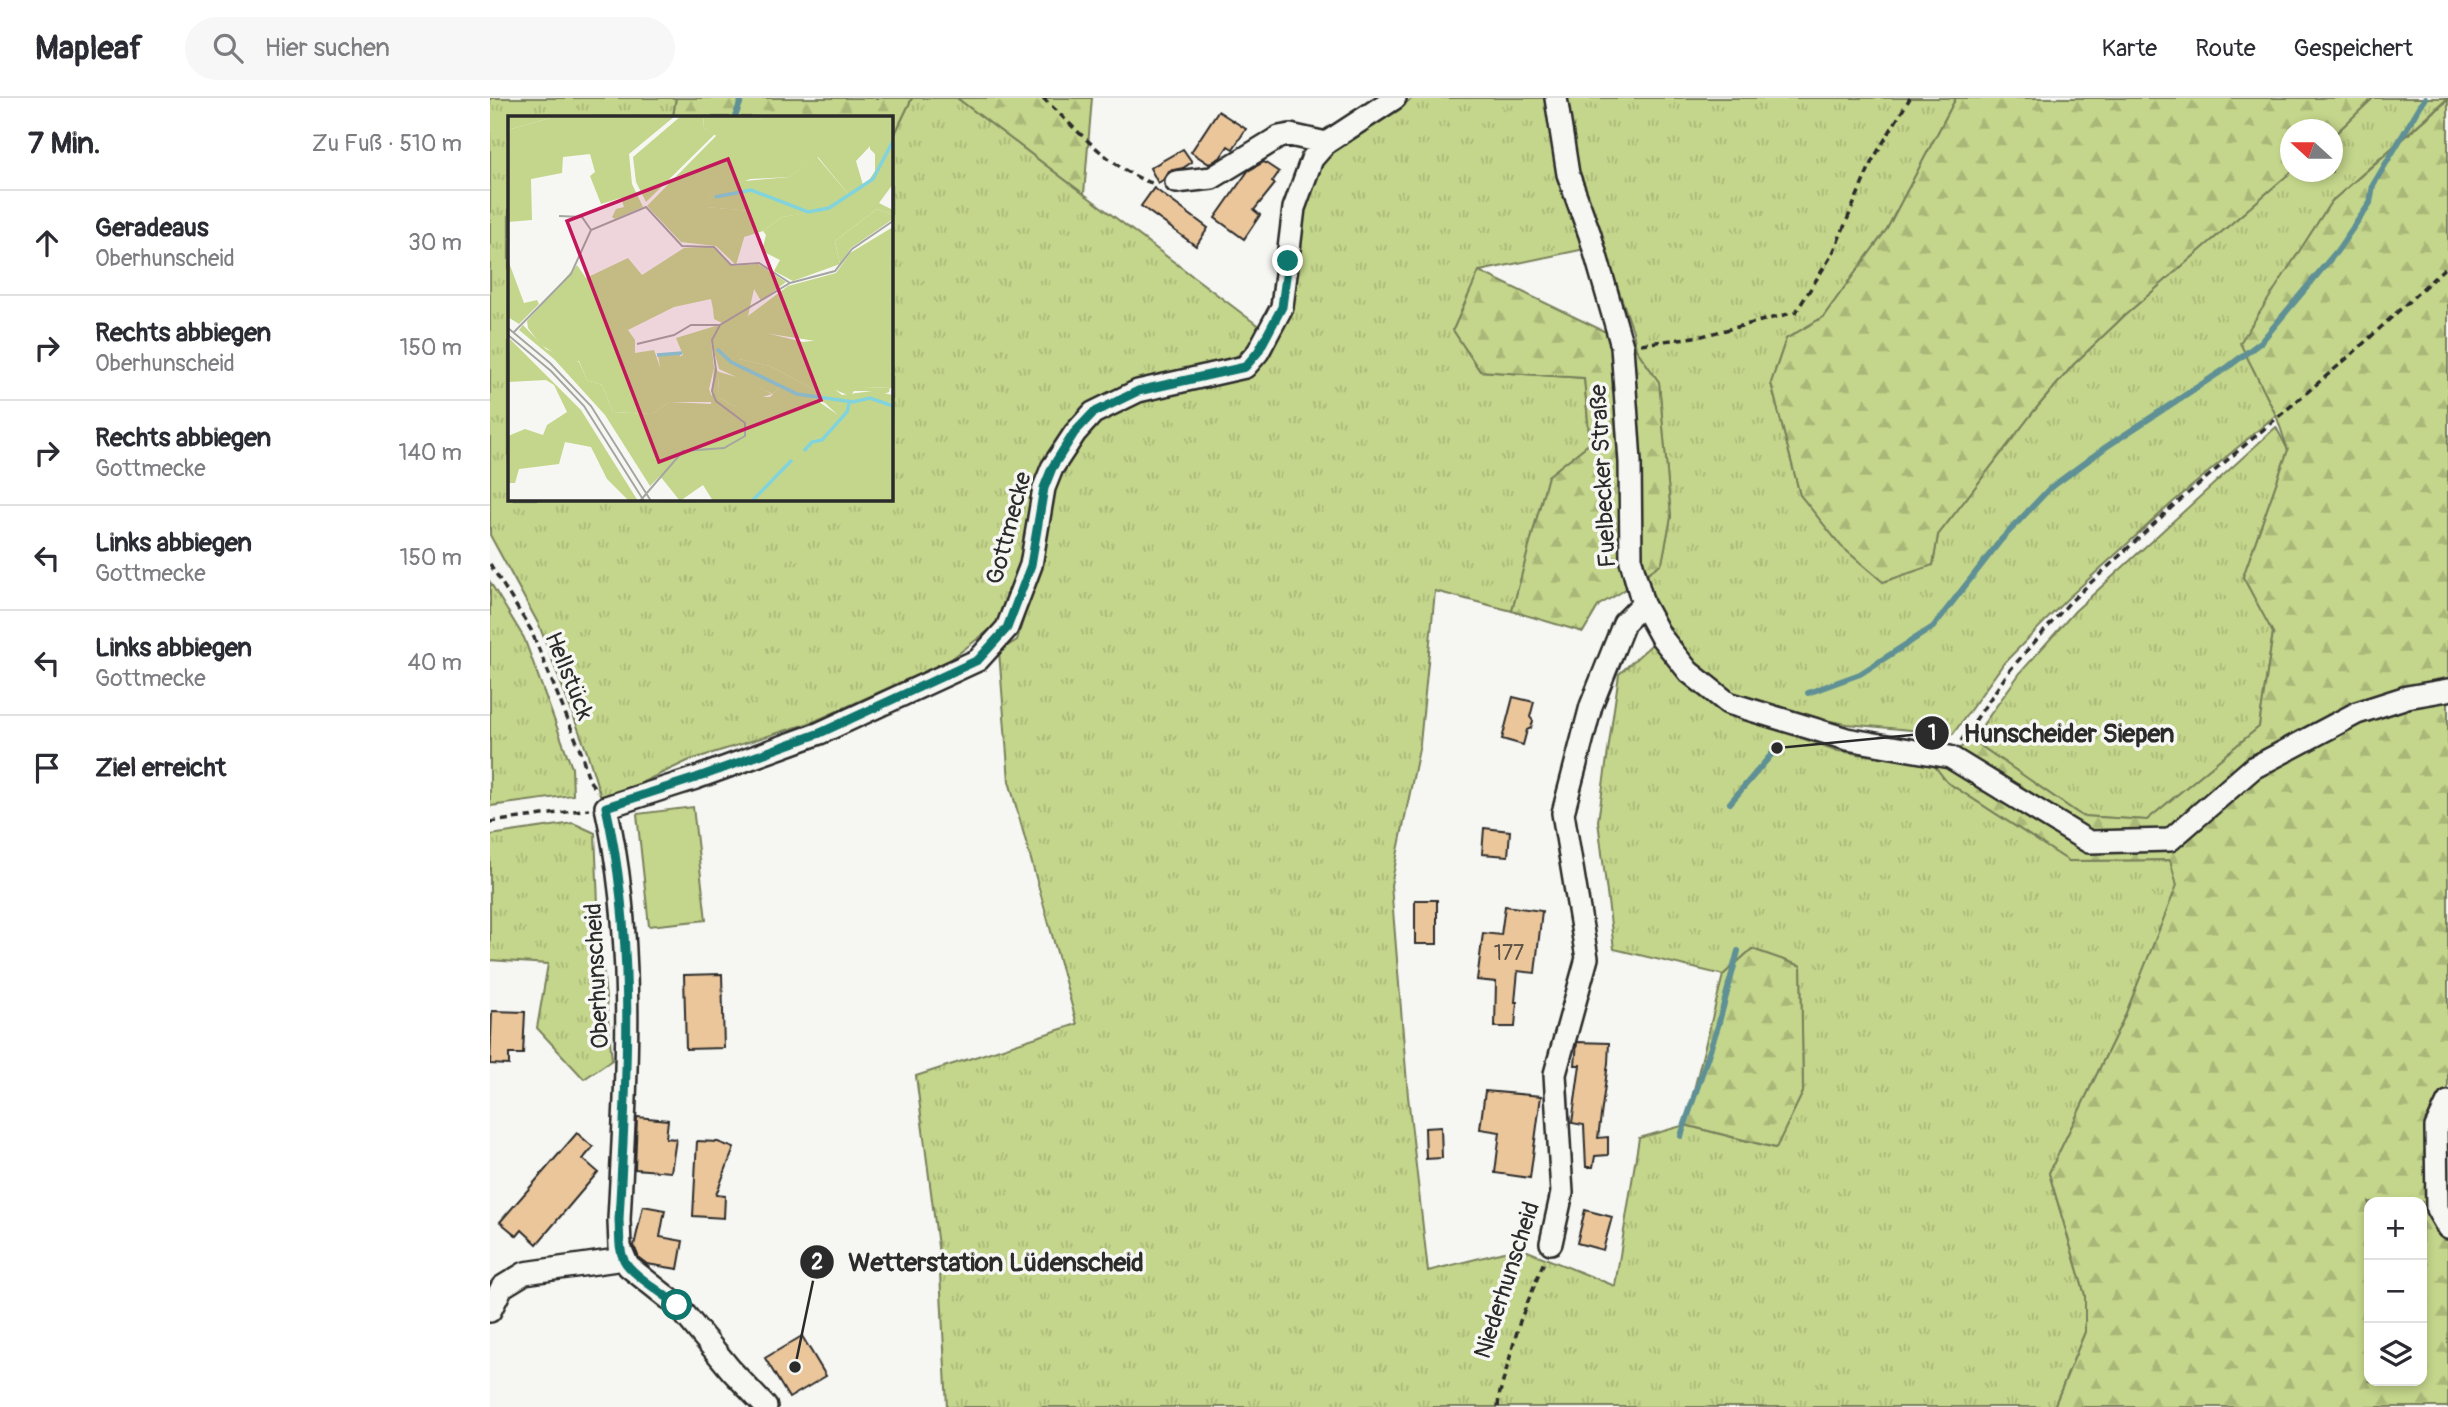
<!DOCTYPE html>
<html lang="de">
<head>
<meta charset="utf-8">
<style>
	body { margin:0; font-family:Pangolin,sans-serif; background:#f7f7f7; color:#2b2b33 }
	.controls { position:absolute; right:21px; bottom:21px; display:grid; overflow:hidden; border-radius:14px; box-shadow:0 4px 10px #0003 }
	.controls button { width:63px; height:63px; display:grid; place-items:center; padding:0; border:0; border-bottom:2px solid #e1e1e2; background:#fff; color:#2b2b33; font:35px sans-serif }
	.compass { position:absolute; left:1790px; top:21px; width:63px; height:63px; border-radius:50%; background:#fff; box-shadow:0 4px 10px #0003; rotate:291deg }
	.stop { position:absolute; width:21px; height:21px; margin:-16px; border:5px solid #0f766e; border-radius:50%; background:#fff }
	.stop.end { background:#0f766e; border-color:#fff; box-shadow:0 2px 7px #0008 }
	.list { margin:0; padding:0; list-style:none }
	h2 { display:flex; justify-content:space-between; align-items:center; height:91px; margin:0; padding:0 28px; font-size:30px }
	h2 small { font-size:23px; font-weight:400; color:#7c7c81 }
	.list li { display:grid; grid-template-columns:46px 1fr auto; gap:21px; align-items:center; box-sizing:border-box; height:105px; padding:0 28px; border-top:2px solid #e1e1e2 }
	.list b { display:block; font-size:26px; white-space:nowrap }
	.list p { margin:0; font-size:23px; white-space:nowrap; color:#7c7c81 }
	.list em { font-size:23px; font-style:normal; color:#7c7c81 }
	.icon { flex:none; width:38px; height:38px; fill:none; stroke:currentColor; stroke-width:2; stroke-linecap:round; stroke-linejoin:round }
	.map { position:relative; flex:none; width:1958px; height:1309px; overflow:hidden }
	header { display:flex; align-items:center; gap:42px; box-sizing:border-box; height:98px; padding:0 35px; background:#fff; border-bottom:2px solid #e1e1e2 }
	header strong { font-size:33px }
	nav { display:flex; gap:38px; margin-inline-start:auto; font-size:24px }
	.search { width:490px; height:63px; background:#f7f7f7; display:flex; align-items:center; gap:18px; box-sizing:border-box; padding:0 24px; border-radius:38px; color:#7c7c81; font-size:26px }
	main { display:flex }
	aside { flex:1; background:#fff }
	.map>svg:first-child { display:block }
	.grass { fill:url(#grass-tufts); stroke:#78805b; stroke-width:2 }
	.forest { fill:url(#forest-firs); stroke:#78805b; stroke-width:2; fill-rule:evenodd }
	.pitch { fill:#c4d68b; stroke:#78805b; stroke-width:2 }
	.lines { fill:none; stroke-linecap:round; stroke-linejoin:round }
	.stream { stroke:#5f9095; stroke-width:6 }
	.building { fill:#ebc69b; stroke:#2b2b2b; stroke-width:2 }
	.minor-casing { stroke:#2b2b2b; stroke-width:26 }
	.path { stroke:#2b2b2b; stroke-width:3.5; stroke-dasharray:7 5; stroke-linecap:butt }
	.minor { stroke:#f6f6f2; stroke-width:21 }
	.route { stroke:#0f766e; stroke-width:9 }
	.labels { text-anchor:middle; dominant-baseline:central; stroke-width:7; stroke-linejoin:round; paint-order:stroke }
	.number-label { font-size:21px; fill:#5b5247 }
	.street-label { font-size:24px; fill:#2b2b2b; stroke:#f6f6f2 }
	.inset-river { fill:none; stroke:#82d3db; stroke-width:3.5 }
	.inset-road { fill:none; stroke:#a5a5a2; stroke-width:2 }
	.view { fill:#c2185b; fill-opacity:0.15; stroke:#c2185b; stroke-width:3.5 }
	.inset-edge { fill:none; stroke:#2b2b2b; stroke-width:3.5 }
	.leader { fill:none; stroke:#2b2b2b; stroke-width:2.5 }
	.callout-dot { fill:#2b2b2b; stroke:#f6f6f2; stroke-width:2.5 }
	.mark-label { font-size:21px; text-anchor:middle; font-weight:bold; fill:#fff }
	.callout-label { font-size:26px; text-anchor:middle; font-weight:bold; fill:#2b2b2b; stroke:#f6f6f2; stroke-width:7; stroke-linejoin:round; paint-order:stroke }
</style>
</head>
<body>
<header>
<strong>Mapleaf</strong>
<div class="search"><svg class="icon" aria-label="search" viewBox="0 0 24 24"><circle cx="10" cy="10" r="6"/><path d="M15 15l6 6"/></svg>Hier suchen</div>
<nav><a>Karte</a><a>Route</a><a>Gespeichert</a></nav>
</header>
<main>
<aside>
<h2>7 Min.<small>Zu Fuß · 510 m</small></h2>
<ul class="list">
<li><svg class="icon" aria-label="ahead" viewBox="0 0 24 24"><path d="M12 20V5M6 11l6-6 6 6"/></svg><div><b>Geradeaus</b><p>Oberhunscheid</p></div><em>30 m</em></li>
<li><svg class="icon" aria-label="right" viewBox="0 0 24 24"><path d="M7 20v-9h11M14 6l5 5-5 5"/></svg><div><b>Rechts abbiegen</b><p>Oberhunscheid</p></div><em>150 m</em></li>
<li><svg class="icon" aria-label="right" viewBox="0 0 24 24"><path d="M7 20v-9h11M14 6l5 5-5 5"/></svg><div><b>Rechts abbiegen</b><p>Gottmecke</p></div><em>140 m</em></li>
<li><svg class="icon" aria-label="left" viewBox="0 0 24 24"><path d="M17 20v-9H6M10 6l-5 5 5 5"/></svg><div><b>Links abbiegen</b><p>Gottmecke</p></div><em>150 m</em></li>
<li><svg class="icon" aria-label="left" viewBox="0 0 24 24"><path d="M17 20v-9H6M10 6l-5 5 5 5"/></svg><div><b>Links abbiegen</b><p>Gottmecke</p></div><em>40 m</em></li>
<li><svg class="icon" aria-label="arrive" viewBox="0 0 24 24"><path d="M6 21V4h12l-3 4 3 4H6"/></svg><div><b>Ziel erreicht</b></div></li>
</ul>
</aside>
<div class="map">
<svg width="1958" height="1309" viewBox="0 0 1958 1309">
	<defs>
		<pattern id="grass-tufts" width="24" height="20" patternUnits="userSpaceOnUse" patternTransform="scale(1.75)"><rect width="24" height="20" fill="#c4d68b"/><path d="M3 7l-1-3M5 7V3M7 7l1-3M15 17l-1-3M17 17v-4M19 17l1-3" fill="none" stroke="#a9b878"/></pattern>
		<pattern id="forest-firs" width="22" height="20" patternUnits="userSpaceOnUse" patternTransform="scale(1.75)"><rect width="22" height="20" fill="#c4d68b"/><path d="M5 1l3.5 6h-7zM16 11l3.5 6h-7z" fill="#a9b878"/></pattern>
	</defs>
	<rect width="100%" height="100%" fill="#f6f6f2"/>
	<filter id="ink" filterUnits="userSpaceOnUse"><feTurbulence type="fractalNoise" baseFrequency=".0143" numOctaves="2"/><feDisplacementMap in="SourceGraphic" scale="14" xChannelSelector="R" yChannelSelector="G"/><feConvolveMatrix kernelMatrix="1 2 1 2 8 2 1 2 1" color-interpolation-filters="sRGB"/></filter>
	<g filter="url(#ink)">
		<path class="grass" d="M0 0H186L183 19H19V401H401V44L422 0H467L774 232 747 258 723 269 669 278 632 288 599 308 579 324 560 355 533 464 507 526 460 562 323 624 200 662 112 703 98 657 49 527 0 437Z
			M923 0H1058L1095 151 990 173 963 232 990 273 1094 280 1100 345 1058 378 1022 513 945 493 930 646 901 787 918 998 938 1173 1030 1150 1125 1188 1149 1040 1195 1027 1285 1050 1313 994 1311 868 1262 851 1233 877 1124 851 1108 723 1129 576 1170 539 1145 475 1172 464 1181 419 1169 284 1146 251 1143 233 1086 72 1074 0H1466L1397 131 1333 219 1296 241 1281 285 1310 397 1443 467 1448 437 1544 313 1583 267 1634 218 1801 74H1842L1843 38 1883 0H1958L1841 104 1751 245 1786 317 1682 405 1578 500 1514 565 1463 636 1357 626 1238 605 1231 611 1348 653 1444 667 1457 684 1579 763 1681 762 1687 788 1634 920 1559 1075 1595 1197V1234L1564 1309H457L449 1156 426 978 587 926 519 683 509 553 527 542 549 468 562 393 569 374 607 322 664 297 765 274 780 258 798 220 815 101 827 71 844 53Z
			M1786 329 1798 352 1753 479 1783 534 1769 629 1657 722 1592 718 1482 642 1530 575 1585 513Z
			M0 484 34 540 82 670 83 697 0 708Z
			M83 725 105 735 109 829 122 962 94 981 47 930 58 866 0 862V737Z"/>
		<path class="forest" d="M186 0H422L401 44V19H183Z
			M467 0H602L594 96Z
			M1466 0H1883L1843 38 1842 32H1800L1801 74 1634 218 1583 267 1544 313 1448 437 1443 467 1393 484 1351 448 1310 397 1281 285 1296 241 1333 219 1397 131Z
			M1958 2V1309H1564L1595 1234V1197L1559 1075 1634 920 1687 787 1680 762 1579 763 1457 684 1444 667 1482 642 1592 718 1657 722 1769 629 1783 535 1753 479 1798 352 1786 317 1750 245 1841 104ZM1879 1104H1932V1283H1879Z
			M989 173 1143 247 1169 284 1181 419 1172 465 1130 495 1109 507 1093 534 1022 513 1058 378 1100 345 1094 280 990 273 963 232Z
			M1262 851 1311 868 1313 994 1286 1050 1195 1027 1233 877Z"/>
		<path class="pitch" d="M203 709 216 822 159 828 147 716Z"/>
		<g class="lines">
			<path class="stream" d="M245 19 252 0
				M1318 595 1370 576 1443 529 1511 442 1559 391 1616 349 1738 269 1771 244 1847 153 1880 105 1883 87 1935 0
				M1240 705 1287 650
				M1191 1038 1228 928 1248 853"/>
		</g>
		<path class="building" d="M728 13 756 31 743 51 738 48 730 60 719 66 701 54Z
			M693 51 702 64 693 70 679 73 673 82 668 85 660 70Z
			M774 64 789 74 782 84 785 86 764 112 770 117 754 141 725 120 758 73Z
			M664 90 718 130 706 148 651 108Z
			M1023 599 1044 604 1040 619 1043 623 1041 630 1037 632 1033 647 1012 641Z
			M994 730 1020 733 1018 758 992 756Z
			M925 802H947V846H925Z
			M1015 808 1052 813 1045 875 1028 873 1025 904H1027L1025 929H1005L1006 884 987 882 993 835 1011 837Z
			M232 876 234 950 196 951 194 877Z
			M2 913 35 914 33 956H19V967L0 966Z
			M1087 944 1119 945 1118 965 1108 1040 1118 1039V1057L1105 1058 1103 1069H1096L1094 1027 1082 1025 1090 967H1085Z
			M995 993 1051 998 1040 1080 1005 1075 1010 1034 990 1031Z
			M147 1019 178 1022 176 1040 186 1041 181 1074 145 1071Z
			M951 1029 952 1060 936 1061 935 1030Z
			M87 1035 103 1049 93 1061 108 1074 47 1146 32 1132 27 1138 10 1124Z
			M207 1043 228 1044 244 1050 226 1097 235 1098 234 1120 203 1118Z
			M153 1108 175 1112 170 1139 193 1143 188 1171 157 1166 149 1160 144 1148Z
			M1095 1112 1122 1119 1113 1152 1087 1145Z
			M312 1238 336 1278 299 1300 275 1260Z"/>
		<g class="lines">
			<g class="minor-casing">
				<path id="minor" d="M1066 0 1078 76 1100 137 1132 248 1140 364 1141 463 1153 506 1171 539 1199 574 1238 605 1357 641 1460 659 1599 744 1680 742 1763 670 1867 615 1917 599 1958 592
					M686 84 722 80 789 39 800 37 836 45
					M1958 1004 1946 1029 1947 1111 1958 1130
					M1061 1145 1072 1095 1065 976 1097 860 1073 715 1101 608 1134 525 1153 506
					M0 1213 12 1189 35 1175 134 1161
					M276 1309 241 1272 187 1207 138 1168 130 1149 129 1122C136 984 147 845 116 709L206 680 330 635 488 562 517 530 541 467 554 390 562 370 585 335 603 315 648 293 755 269 768 254 792 209 804 110 822 61 836 45 905 0"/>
			</g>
			<path class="path" d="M553 0C583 28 627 77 666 86
				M1151 246 1212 238 1306 214 1343 155 1382 63 1420 0
				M0 466 41 532 91 654 99 682 107 693
				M1471 643 1520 572 1580 504 1682 409 1861 257 1958 167
				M0 724 99 711
				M1008 1309 1009 1298 1030 1223 1055 1161"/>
			<use href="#minor" class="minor"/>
		</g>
	</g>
	<g class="lines" filter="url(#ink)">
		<path class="route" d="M187 1207C173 1195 141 1176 134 1162 128 1150 130 1135 129 1122 136 984 147 845 116 709L206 680 330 635 488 562 517 530 541 467 554 390 562 370 584 335 603 315 648 293 755 269 768 254 792 209 798 163"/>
	</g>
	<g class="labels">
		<g class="number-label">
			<text x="1019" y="855">177</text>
		</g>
		<g class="street-label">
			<text transform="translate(1113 378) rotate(-93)">Fuelbecker Straße</text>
			<text transform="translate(519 430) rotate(-75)">Gottmecke</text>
			<text transform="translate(79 578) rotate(68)">Hellstück</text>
			<text transform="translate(107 878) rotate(-93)">Oberhunscheid</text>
			<text transform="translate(1017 1182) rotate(-72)">Niederhunscheid</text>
		</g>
	</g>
	<g transform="translate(18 18)">
		<rect width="385" height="385" fill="#f6f6f2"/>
		<path d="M49 0H167L121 38 124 68 135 91 107 103 104 101 108 93 116 91 113 82 93 88 82 60 87 56 82 38 55 41 54 57 23 63 24 104 0 106V14ZM173 0H195L196 12 207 18 138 86 128 66 125 41ZM259 0H362L365 27 348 45 355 69 366 63 385 35V68L371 87 385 94V99L369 93 327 125 332 148 285 165 266 155 272 144 254 135 258 119 255 115 274 101 322 93 341 79 310 41 281 61 242 63 203 78 198 91 244 95 228 149 208 130 173 126 139 90 208 20ZM385 111V272L357 271 314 226 256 217 231 243 262 250 311 276 325 272 334 279 364 275 385 279V285L333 302 317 287 273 270 265 278 211 253 203 224 206 252 201 273 206 286H161L144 298 105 296 94 269 79 264 71 245 64 247 33 229 20 212 19 205 69 149 78 162 120 142 134 159 176 132 198 131 206 132 223 150 250 148 278 166 253 185 246 173H237V191L230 195 205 193 203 183 166 191 120 214 127 224V237L146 234 152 251 175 239 168 222 240 200 280 170 328 157 342 137ZM0 144 16 187 29 184 31 188 11 208 0 201ZM211 256 232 262 264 278 226 290 210 281Z" fill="#c4d68b"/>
		<path d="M0 0H49L0 14ZM195 0H259L210 21 196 12ZM362 0H385V35L376 56 361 64 367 55V38L362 33ZM309 41 341 79 321 94 274 101 255 115 236 121 243 95 197 91 203 78 226 66 281 61ZM369 93 385 99V103L343 132 332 148 327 125ZM237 172 246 173 240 200 218 209 206 203 205 193 237 191 233 178ZM15 209 38 233 71 246 79 264 94 269 105 296 144 298 161 286 203 288 206 252 211 256 210 281 226 290 244 281H262L273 270 294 274 333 301 385 285V385H205L195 369 172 385 152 360 142 370 97 299 46 243 11 214ZM246 214 295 226 321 223 328 240 348 253 357 271 382 272 381 276 371 280 364 275H346L342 280 325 273 311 276 262 250 231 243 226 237 229 230ZM2 223 73 294 130 385H121L99 363 83 331 57 326 51 348 11 353 7 367H0V320L17 313 35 319 39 309 59 296 46 269 38 264 0 266ZM381 227 385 229V267L376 246ZM170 236 175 245 152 251 150 239Z" fill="#c4d68b"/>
		<path class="inset-river" d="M207 81 243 74 300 96 321 92 365 63 385 25M209 233 223 246 289 278 345 286 362 282 385 290M149 239 174 237M296 335 304 326 314 324 339 296 342 284M244 385 284 344"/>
		<path class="inset-road" d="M51 100 74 101 83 114M0 212 42 247 83 290 143 385M6 216 63 158 83 114 138 91 174 130 206 131 223 149 251 147 282 167M0 219 43 255 76 290 136 385M129 228 166 219 183 209H212M132 385 175 335 216 332 237 320V307L208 285 204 275 208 254 204 224 212 209 282 167 327 155 344 133 385 105"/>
		<path class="view" d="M220 43 313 284 151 346 59 105Z"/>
		<rect width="385" height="385" class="inset-edge"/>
	</g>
	<path class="leader" d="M1287 650L1442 635M305 1269L327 1164"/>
	<g class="callout-dot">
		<circle cx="1287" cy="650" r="7"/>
		<circle cx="305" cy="1269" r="7"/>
		<circle cx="1442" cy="635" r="18"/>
		<circle cx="327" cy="1164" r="18"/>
	</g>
	<g class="mark-label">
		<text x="1442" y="642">1</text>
		<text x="327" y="1171">2</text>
	</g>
	<g class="callout-label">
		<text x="1579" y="644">Hunscheider Siepen</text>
		<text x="506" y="1173">Wetterstation Lüdenscheid</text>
	</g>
</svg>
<div class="controls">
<button>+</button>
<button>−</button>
<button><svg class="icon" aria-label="layers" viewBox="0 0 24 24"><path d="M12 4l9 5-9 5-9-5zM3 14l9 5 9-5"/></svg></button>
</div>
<svg class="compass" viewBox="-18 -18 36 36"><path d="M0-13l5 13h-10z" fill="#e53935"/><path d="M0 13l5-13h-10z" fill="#7c7c81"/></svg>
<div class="stop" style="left:187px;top:1207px"></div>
<div class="stop end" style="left:798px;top:163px"></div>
</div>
</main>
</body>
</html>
